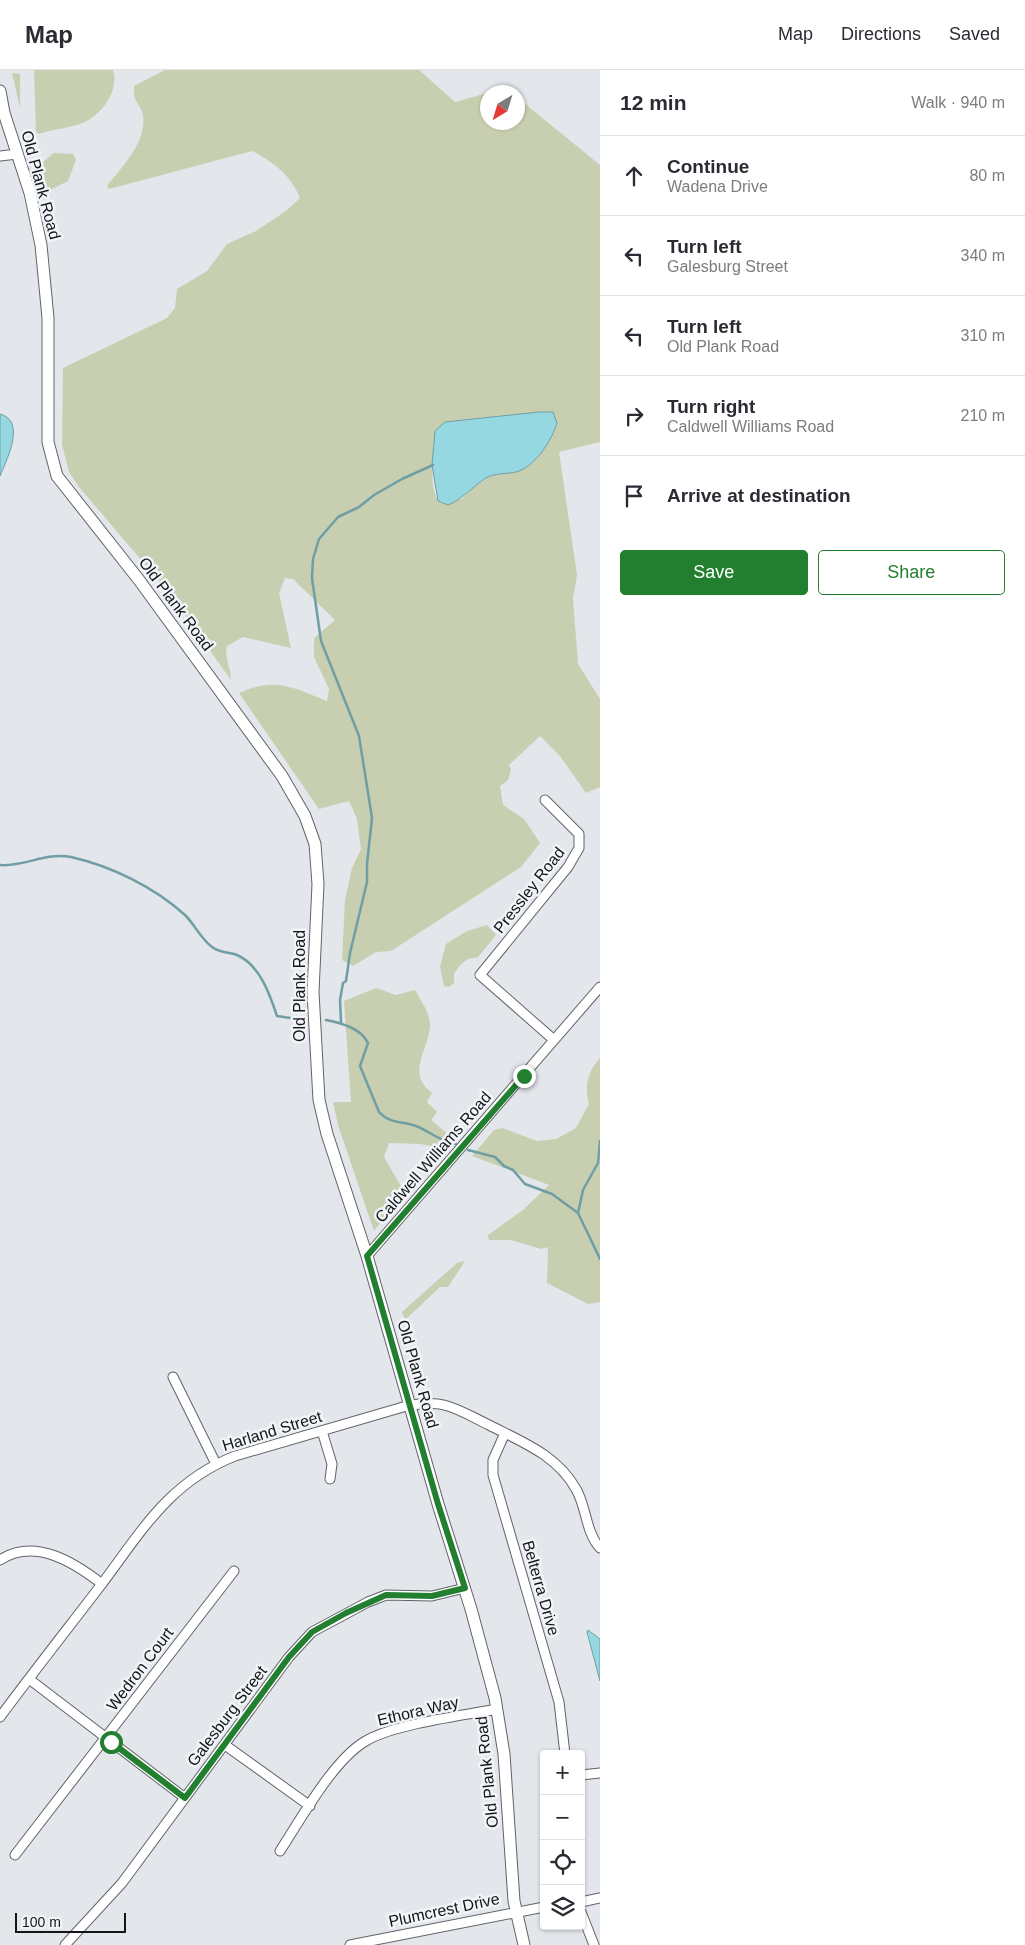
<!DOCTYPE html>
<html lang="en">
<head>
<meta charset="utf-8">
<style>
	body { margin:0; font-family:Helvetica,sans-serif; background:#f2f2f3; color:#2b2b33 }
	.controls { position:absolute; right:15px; bottom:15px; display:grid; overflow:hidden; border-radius:5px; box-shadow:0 1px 4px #0004 }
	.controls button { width:45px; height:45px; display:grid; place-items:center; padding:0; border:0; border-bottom:1px solid #e1e1e2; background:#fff; color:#2b2b33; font:25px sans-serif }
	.compass { position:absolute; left:480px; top:15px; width:45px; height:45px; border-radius:50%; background:#fff; box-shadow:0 1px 4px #0004; rotate:218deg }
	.scale { position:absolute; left:15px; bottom:12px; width:111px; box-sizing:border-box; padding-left:5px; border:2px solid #141517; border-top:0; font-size:14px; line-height:18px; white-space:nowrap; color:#141517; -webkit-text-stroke:4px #f1f4f9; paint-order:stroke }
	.stop { position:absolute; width:15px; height:15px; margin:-11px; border:4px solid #237f30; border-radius:50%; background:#fff }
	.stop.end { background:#237f30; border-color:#fff; box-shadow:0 1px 5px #0008 }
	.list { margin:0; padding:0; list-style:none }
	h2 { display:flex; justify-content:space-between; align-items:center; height:65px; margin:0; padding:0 20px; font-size:21px }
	h2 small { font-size:16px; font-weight:400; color:#7c7c81 }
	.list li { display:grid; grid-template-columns:32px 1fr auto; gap:15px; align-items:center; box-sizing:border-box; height:80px; padding:0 20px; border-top:1px solid #e1e1e2 }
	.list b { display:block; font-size:19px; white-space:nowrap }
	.list p { margin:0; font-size:16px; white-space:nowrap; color:#7c7c81 }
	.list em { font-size:16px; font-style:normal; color:#7c7c81 }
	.actions { display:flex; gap:10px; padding:15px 20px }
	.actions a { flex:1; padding:11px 0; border:1px solid #237f30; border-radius:5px; text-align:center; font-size:18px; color:#237f30 }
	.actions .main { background:#237f30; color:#fff }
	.icon { flex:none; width:28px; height:28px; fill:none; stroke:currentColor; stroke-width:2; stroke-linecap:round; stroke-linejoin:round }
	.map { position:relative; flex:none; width:600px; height:1875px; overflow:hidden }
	header { display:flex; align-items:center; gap:30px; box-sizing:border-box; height:70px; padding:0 25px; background:#fff; border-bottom:1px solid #e1e1e2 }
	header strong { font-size:24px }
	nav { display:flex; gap:28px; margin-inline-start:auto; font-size:18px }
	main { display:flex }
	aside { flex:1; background:#fff }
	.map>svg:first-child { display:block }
	.green { fill:#c8cfb1; fill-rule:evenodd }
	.water { fill:#96d8e2; stroke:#6f9ea5 }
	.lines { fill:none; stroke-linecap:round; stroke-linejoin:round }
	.stream { stroke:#6f9ea5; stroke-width:2.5 }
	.minor-casing { stroke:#616368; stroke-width:11 }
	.tertiary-casing { stroke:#616368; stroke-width:13 }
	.minor { stroke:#fff; stroke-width:9 }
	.tertiary { stroke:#fff; stroke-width:11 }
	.route { stroke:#237f30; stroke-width:6 }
	.labels { text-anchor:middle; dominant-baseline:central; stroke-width:5; stroke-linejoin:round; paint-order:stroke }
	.street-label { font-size:16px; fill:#141517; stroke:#f1f4f9 }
</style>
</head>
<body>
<header>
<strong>Map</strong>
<nav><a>Map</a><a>Directions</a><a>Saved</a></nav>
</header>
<main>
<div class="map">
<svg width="600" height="1875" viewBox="0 0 600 1875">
	<rect width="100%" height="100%" fill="#e3e6eb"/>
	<path class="green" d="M34 0H113C119 20 104 42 85 52 71 58 54 59 39 64L36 62Z
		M165 0H419L455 32 487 23 488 52H518V31L524 33 600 95V372L559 382 577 505 573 528 578 594 600 629V717L586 723 560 686 540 666 509 695 511 700 508 710 500 716 503 735 524 749 540 773 521 797 391 881 376 882 353 896 342 890 345 830 352 798 361 779 357 749 349 731 319 739 239 623C275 607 292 617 327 631L329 619 314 587V568L335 550 293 509 285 508 279 523 291 578 243 567 227 576C224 588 231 597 231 610L166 519 79 417 69 402 62 375 63 298 167 248 175 238 177 219 207 201 227 174 256 161 286 141 300 128C291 105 273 92 252 81L109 119 107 116C122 97 147 72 143 45 140 32 133 34 134 16ZM435 361H555L527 397 490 406 473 417 462 429 441 433C426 422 435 378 435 361Z
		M12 3 20 4V38Z
		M54 83 73 84 76 90 68 111 48 121 43 117 37 97Z
		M487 855 496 865 478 887 468 889 460 895 454 904V913L449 917 444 916 440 897 446 874 467 861Z
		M376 918 396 925 415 920C420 930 431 944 430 956 429 980 405 1003 432 1023L427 1032 437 1042 431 1050 448 1064 437 1077 420 1074 389 1073 384 1087 401 1116 397 1131 374 1161 338 1055 333 1032H351L344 931Z
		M600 988V1232L588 1234 547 1213 548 1177 541 1179 511 1170H489L488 1165 523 1140 549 1115 472 1086 494 1060 503 1058 537 1071 556 1069 576 1058 589 1034C584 1017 588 1001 600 988Z
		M465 1191 448 1217H440L405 1250 402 1242 457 1193Z"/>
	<path class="water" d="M539 342H553L557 353C552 370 535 397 516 402 507 404 494 403 486 408 472 417 463 429 448 435L438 431 432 395 435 361 445 352Z
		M0 344C27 351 6 391 0 406Z
		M588 1560 600 1569V1611L587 1562Z"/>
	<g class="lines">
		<path class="stream" d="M0 795C24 797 46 782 71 787 111 796 154 817 185 845 195 855 201 869 212 877 220 883 228 882 237 885 260 895 270 925 277 946L304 950
			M326 950C341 953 361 958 368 973L360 996 379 1042C390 1054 402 1051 416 1056 431 1062 437 1070 456 1074
			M341 952 340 930 343 913 346 911 350 883 367 812V794L372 748 359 666 321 571 312 508 313 489 319 469 338 447 359 437 374 425 402 409 433 395
			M468 1080 495 1087 504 1096 513 1100 525 1114 552 1124 578 1143 600 1189
			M578 1143 583 1120 598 1093 600 1071"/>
		<g class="minor-casing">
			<path id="minor" d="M0 86 17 84
				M545 730 579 764V778L568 797 480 905 554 970
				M367 1186 600 917
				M173 1307 216 1394
				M322 1361 332 1394 330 1409
				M505 1363 493 1390V1405L559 1632 565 1684
				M0 1490C35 1467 75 1493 102 1514
				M29 1609 185 1728
				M0 1647C32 1604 65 1562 98 1519 140 1464 167 1413 235 1386L410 1335C421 1334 432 1332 444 1335 460 1339 474 1348 489 1355 522 1372 557 1385 576 1419 587 1438 585 1461 600 1478
				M225 1675 310 1736
				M581 1705 600 1703
				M280 1781C301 1749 332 1692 364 1672 392 1654 462 1646 497 1639
				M15 1785 234 1501
				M581 1832 600 1828
				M581 1842 594 1875
				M65 1875 122 1813 289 1587 312 1562 368 1532 386 1525 432 1526 465 1518
				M350 1875 544 1837"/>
		</g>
		<g class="tertiary-casing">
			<path id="tertiary" d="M0 21 4 43 30 123 41 175 48 248V372L57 406 139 510 282 706 305 746 315 774 318 814 313 922 319 1030 327 1064 367 1186 438 1434 471 1539 495 1628 504 1684 514 1831 524 1875"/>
		</g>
		<use href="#minor" class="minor"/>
		<use href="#tertiary" class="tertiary"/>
	</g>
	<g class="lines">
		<path class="route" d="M111 1672 185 1728 289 1587 312 1562 346 1543 386 1525 432 1526 465 1518 438 1434 367 1186 524 1006"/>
	</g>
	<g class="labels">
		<g class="street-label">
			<text transform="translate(41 115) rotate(75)">Old Plank Road</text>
			<text transform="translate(176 534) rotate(53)">Old Plank Road</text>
			<text transform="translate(529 820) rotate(-52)">Pressley Road</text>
			<text transform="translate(299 916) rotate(-90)">Old Plank Road</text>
			<text transform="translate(433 1087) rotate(-49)">Caldwell Williams Road</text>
			<text transform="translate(418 1304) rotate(74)">Old Plank Road</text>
			<text transform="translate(272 1361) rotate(-17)">Harland Street</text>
			<text transform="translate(541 1518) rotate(74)">Belterra Drive</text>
			<text transform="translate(140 1599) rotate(-53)">Wedron Court</text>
			<text transform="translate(418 1641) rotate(-13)">Ethora Way</text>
			<text transform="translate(227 1646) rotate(-53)">Galesburg Street</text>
			<text transform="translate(487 1702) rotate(-96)">Old Plank Road</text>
			<text transform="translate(444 1840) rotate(-12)">Plumcrest Drive</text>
		</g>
	</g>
</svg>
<div class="controls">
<button>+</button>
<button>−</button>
<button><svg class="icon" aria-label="locate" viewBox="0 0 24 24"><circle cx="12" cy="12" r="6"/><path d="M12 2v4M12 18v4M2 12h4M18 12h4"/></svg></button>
<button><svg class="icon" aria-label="layers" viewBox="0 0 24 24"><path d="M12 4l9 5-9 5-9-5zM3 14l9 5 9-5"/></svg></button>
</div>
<svg class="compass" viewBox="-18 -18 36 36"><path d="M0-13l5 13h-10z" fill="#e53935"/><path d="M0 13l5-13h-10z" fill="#7c7c81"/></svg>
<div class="scale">100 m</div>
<div class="stop" style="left:111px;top:1672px"></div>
<div class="stop end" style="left:524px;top:1006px"></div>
</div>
<aside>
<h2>12 min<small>Walk · 940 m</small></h2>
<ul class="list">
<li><svg class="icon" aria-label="ahead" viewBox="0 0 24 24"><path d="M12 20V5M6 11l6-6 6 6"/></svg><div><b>Continue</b><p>Wadena Drive</p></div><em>80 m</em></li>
<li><svg class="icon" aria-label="left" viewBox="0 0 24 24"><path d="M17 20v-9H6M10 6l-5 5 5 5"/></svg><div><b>Turn left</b><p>Galesburg Street</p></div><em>340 m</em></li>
<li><svg class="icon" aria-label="left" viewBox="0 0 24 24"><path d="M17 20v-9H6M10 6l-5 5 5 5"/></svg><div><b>Turn left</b><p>Old Plank Road</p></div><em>310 m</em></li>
<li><svg class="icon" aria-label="right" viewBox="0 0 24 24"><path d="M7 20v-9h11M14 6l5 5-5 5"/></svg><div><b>Turn right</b><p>Caldwell Williams Road</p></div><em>210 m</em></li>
<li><svg class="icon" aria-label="arrive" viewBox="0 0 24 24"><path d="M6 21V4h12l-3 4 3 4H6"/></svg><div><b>Arrive at destination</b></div></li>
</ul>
<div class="actions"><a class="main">Save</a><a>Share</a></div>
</aside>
</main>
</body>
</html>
